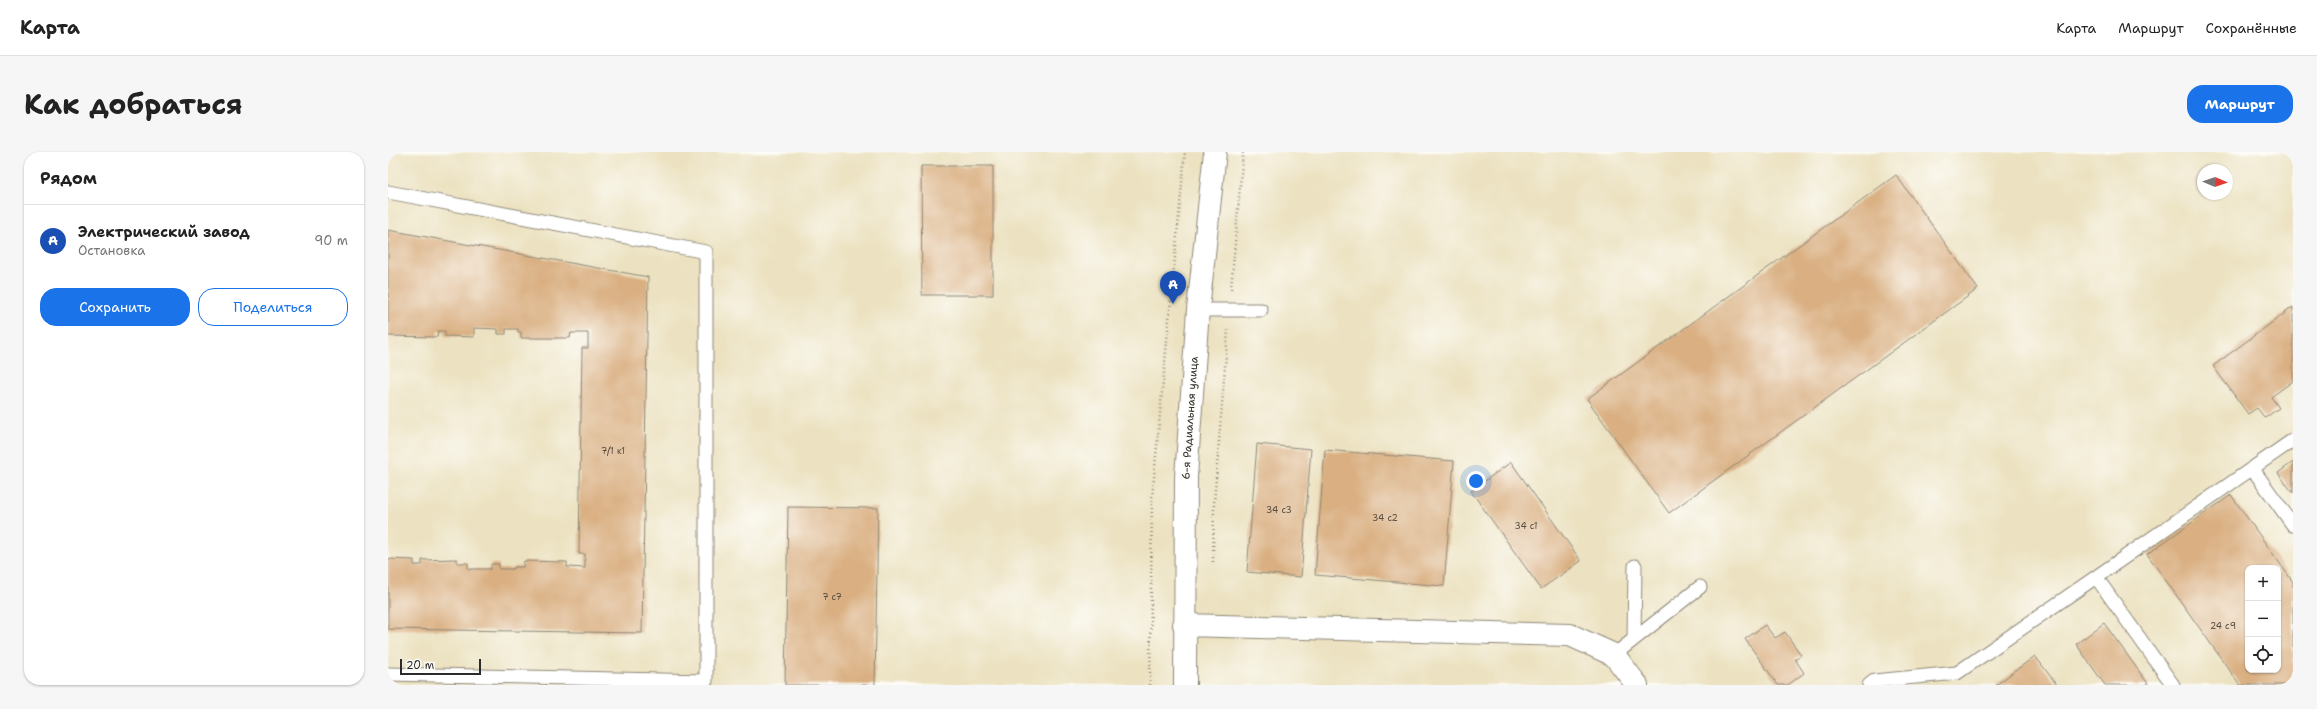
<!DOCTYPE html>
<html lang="ru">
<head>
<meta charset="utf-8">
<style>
	body { margin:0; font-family:"Shantell Sans",sans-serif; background:#f6f6f6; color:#222 }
	.controls { position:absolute; right:12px; bottom:12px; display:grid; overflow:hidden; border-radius:8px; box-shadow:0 1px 3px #0004 }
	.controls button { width:36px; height:36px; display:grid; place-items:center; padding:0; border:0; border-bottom:1px solid #e0e0e0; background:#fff; color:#222; font:20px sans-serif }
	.compass { position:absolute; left:1809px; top:12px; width:36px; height:36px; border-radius:50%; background:#fff; box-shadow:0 1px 3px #0004; rotate:92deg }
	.scale { position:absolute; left:12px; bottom:10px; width:81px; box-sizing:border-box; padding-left:4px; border:2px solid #2b2b2b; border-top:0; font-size:11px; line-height:14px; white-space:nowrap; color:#2b2b2b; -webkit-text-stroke:3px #fdfcf7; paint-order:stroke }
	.you { position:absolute; left:1088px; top:329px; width:14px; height:14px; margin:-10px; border:3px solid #fff; border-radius:50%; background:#1a73e8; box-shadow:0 0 0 6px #1a73e833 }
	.badge { display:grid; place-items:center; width:26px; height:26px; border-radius:50%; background:#1a73e8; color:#fff; font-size:13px; font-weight:700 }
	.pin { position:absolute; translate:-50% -33px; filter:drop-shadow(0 1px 2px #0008) }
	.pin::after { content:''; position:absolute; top:21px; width:14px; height:12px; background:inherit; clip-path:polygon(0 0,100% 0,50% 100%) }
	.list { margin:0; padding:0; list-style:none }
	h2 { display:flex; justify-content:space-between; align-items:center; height:52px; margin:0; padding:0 16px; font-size:17px }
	h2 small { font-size:13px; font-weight:400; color:#767676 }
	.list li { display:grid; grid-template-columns:26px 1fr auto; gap:12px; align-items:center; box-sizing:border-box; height:72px; padding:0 16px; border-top:1px solid #e0e0e0 }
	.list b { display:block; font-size:15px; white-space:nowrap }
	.list p { margin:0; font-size:13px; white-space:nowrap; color:#767676 }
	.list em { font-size:13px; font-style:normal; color:#767676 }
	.actions { display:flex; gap:8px; padding:12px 16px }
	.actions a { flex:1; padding:9px 0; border:1px solid #1a73e8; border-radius:16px; text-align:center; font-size:14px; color:#1a73e8 }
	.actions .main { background:#1a73e8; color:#fff }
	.icon { flex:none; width:22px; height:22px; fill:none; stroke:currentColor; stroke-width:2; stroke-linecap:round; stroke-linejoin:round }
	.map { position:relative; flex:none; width:1905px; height:533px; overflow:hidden; border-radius:16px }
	header { display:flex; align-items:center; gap:24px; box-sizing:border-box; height:56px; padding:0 20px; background:#fff; border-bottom:1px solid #e0e0e0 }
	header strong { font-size:19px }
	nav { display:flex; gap:22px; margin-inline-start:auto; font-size:14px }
	.intro { display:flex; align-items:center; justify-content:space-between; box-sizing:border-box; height:96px; padding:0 24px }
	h1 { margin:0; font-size:28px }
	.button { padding:10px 18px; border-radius:16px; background:#1a73e8; color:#fff; font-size:14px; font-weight:700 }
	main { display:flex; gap:24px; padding:0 24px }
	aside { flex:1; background:#fff; border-radius:16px; box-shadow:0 1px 3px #0004 }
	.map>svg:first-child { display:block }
	.building { fill:#dab083; fill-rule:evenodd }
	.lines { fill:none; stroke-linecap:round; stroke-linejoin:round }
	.service-casing { stroke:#8c8676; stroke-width:15 }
	.minor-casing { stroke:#8c8676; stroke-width:24 }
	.path { stroke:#8c8676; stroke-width:2.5; stroke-dasharray:1 3; stroke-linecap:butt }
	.service { stroke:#fff; stroke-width:13 }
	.minor { stroke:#fff; stroke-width:22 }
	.labels { text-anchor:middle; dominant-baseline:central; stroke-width:3; stroke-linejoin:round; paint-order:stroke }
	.number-label { font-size:9px; fill:#574c41 }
	.street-label { font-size:11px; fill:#2b2b2b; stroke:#fdfcf7 }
</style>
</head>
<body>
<header>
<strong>Карта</strong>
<nav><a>Карта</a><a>Маршрут</a><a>Сохранённые</a></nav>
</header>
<div class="intro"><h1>Как добраться</h1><a class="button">Маршрут</a></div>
<main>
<aside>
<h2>Рядом<small></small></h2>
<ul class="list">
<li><span class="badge" style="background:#1a4fb4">A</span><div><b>Электрический завод</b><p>Остановка</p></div><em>90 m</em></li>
</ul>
<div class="actions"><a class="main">Сохранить</a><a>Поделиться</a></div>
</aside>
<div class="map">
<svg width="1905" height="533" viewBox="0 0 1905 533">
	<rect width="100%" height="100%" fill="#fdfcf7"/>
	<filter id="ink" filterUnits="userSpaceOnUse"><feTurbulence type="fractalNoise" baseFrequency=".025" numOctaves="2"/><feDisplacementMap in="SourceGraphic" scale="8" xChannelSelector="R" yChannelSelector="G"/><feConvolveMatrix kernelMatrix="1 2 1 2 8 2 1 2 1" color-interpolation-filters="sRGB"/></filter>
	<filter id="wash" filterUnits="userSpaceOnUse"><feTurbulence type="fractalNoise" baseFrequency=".012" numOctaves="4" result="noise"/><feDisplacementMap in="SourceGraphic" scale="16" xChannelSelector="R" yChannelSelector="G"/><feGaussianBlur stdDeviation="0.9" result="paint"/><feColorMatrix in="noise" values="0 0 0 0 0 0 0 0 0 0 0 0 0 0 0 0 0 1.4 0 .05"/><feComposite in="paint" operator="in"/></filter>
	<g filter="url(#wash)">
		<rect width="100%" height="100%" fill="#ece2c1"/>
		<g id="blocks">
			<path class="building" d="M533 14H605V143H534Z
				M1508 23 1590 137 1281 361 1199 247Z
				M0 78 260 125 254 481 0 477V407L26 408V413H34V408L69 407V411H80V417H103V412H111V417H126V415H135L136 409 179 410V415L197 416V402H191L194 196H200V181H183L182 186H133V180H130V177H118V182H110V177L86 176V185L57 184V179H50L49 185 0 184Z
				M1905 155V229L1883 245 1891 256 1877 266 1869 256 1860 262 1825 214Z
				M869 292 923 297 913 425 859 420Z
				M937 298 1066 309 1056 434 927 423Z
				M1123 310 1193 409 1153 437 1083 339Z
				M1905 310V341L1890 321Z
				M1843 343 1905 430V533H1852L1759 402ZM1860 416H1890V518H1860Z
				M400 355 490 356 487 533H397Z
				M1716 471 1761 533H1717L1688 492Z
				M1377 473 1387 486 1397 480 1413 503 1407 507 1416 521 1400 533H1390L1357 487Z
				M1647 504 1669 533H1608Z"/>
		</g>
	</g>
	<g filter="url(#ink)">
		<use href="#blocks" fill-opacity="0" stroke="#8c8676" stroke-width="1"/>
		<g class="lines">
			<g class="service-casing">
				<path id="service" d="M0 40 318 100V529L0 522
					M810 158H873
					M1864 316 1905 373
					M1708 425 1905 288
					M1246 487 1247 414
					M1226 503 1312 435
					M1481 533 1486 529 1569 521 1708 425 1785 533"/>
			</g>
			<g class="minor-casing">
				<path id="minor" d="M796 473 1182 483 1226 503 1249 533
					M797 533 798 325 810 158 827 0"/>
			</g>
			<path class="path" d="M843 137 855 0
				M825 410 826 351 840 178
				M762 533 764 346 797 0"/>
			<use href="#service" class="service"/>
			<use href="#minor" class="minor"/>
		</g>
	</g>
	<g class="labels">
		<g class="number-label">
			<text x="225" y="299">7/1 к1</text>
			<text x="891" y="358">34 с3</text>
			<text x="997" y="366">34 с2</text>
			<text x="1138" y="374">34 с1</text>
			<text x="444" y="445">7 с7</text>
			<text x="1835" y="474">24 с9</text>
		</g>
		<g class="street-label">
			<text transform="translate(802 266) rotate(-86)">6-я Радиальная улица</text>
		</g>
	</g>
</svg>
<div class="controls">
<button>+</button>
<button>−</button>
<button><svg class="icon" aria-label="locate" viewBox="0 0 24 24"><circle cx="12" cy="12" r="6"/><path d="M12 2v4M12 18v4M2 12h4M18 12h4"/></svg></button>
</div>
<svg class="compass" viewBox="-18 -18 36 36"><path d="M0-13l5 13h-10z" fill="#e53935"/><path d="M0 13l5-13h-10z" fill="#767676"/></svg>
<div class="scale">20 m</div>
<div class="you"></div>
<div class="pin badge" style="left:785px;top:152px;background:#1a4fb4">A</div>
</div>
</main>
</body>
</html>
